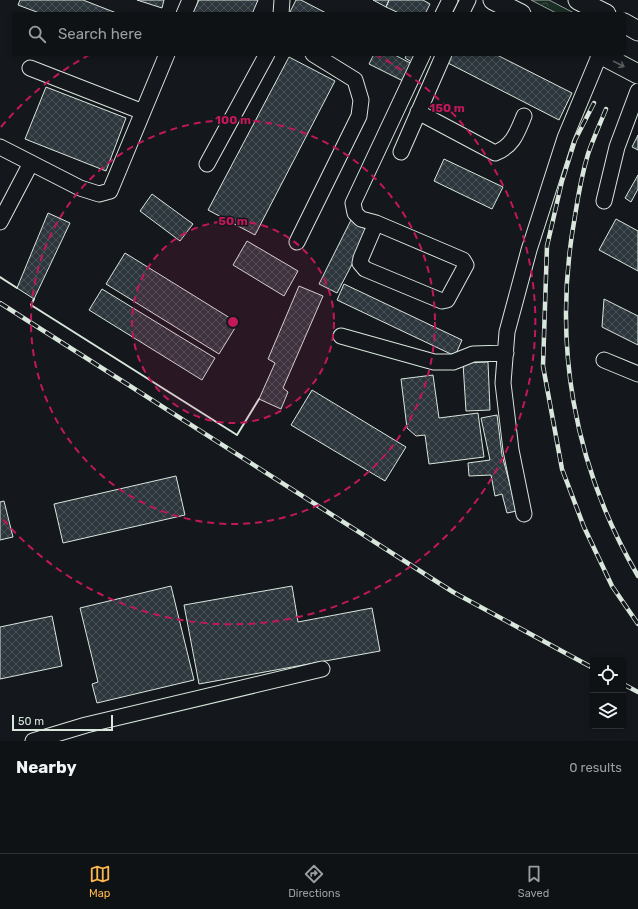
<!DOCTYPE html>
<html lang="en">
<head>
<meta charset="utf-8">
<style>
	body { margin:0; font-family:Rubik,sans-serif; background:#1d2022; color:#f1f3f6 }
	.controls { position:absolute; right:12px; bottom:12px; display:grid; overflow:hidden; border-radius:4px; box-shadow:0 2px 6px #0003 }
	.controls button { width:36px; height:36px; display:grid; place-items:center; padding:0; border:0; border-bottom:1px solid #2f3234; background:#0f1215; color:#f1f3f6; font:20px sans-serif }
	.scale { position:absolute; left:12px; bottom:10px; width:101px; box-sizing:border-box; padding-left:4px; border:2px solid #d8e6dc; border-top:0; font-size:11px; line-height:14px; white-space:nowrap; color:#d8e6dc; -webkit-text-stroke:3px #14181c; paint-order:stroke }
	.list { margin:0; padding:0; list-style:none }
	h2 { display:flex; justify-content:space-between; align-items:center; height:52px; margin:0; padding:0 16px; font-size:17px }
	h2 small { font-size:13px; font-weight:400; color:#9b9ea0 }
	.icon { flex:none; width:22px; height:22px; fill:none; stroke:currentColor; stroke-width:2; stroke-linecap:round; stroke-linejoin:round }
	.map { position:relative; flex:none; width:638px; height:741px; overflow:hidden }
	.search { position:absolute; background:#0f1215; box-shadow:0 2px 6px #0003; left:12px; right:12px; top:12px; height:44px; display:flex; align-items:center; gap:10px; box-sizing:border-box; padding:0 14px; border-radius:4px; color:#9b9ea0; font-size:15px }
	.sheet { height:112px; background:#0f1215 }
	nav { display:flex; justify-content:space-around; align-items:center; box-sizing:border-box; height:56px; border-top:1px solid #2f3234; background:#0f1215; font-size:11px; color:#9b9ea0 }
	nav a { display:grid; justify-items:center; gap:2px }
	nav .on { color:#ffb74d }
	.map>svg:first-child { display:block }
	.park { fill:url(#park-crowns); stroke:#939e99 }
	.building { fill:url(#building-cross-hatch); stroke:#d8e6dc }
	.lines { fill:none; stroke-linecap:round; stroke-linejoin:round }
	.minor-casing { stroke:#d8e6dc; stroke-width:17 }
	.major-casing { stroke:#d8e6dc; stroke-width:21 }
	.minor { stroke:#14181c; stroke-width:15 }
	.major { stroke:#14181c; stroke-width:19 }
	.rail-casing { stroke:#d8e6dc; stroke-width:4.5 }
	.rail { stroke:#14181c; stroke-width:3; stroke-dasharray:9; stroke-linecap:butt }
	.wall { stroke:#d8e6dc; stroke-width:2 }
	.oneway { stroke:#59605f }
	.ring { fill:none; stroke:#c2185b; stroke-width:2; stroke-dasharray:7 5 }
	.centre { fill:#c2185b; stroke:#14181c; stroke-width:2 }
	.ring-label { font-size:12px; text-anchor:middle; font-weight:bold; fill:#c2185b; stroke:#14181c; stroke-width:3; stroke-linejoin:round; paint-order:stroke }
</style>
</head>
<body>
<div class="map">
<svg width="638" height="741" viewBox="0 0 638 741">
	<defs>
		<pattern id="park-crowns" width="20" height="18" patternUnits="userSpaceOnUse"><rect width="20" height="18" fill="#1a2d24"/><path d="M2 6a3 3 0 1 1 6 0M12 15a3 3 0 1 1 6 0" fill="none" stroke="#3b4b43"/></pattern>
		<pattern id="building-cross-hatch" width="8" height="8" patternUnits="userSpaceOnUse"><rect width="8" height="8" fill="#2c363c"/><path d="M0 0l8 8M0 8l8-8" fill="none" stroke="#4a5358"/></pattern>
	</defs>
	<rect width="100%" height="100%" fill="#14181c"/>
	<path class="park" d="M531 0H549L576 14H558Z"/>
	<path class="building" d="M20 0H83L119 14H42L18 5Z
		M137 0H164L162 8Z
		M199 0H258L252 14H192Z
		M296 0H301L328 14H289Z
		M373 0H389L386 7Z
		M389 0H423L430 4 425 14H401L386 7Z
		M374 54H393L416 66 407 83 369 64Z
		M407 54H420L415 64 405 58Z
		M450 54H495L572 93 559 120 446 62Z
		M289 57 335 81 255 235 208 210Z
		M46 87 126 118 106 171 25 139Z
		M638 135V150L632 147Z
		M444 159 503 187 492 209 434 181Z
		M638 175V189L631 202 625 198Z
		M152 194 193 224 180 241 140 211Z
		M48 213 70 223 34 299 17 288Z
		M352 218 371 228 337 293 319 284Z
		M616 219 638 231V271L599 250Z
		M247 241 298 271 284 296 233 265Z
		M125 253 238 323 219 354 106 284Z
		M344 284 462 340 455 356 337 300Z
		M299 286 323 296 283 388 288 392 281 409 259 399 275 363 268 359Z
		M102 289 215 358 202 380 89 310Z
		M604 299 638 316V345L602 327Z
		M488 362 490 410 466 411 463 363Z
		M433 375 439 418 478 413 484 457 429 464 425 435 416 436 407 428 401 379Z
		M312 390 406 447 385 481 291 425Z
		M497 415 502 455 517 511 507 513 502 494 495 496 491 475 469 476 468 463 490 460 481 418Z
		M176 476 185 515 63 543 54 504Z
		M4 501 13 537 0 540V502Z
		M171 586 194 680 97 703 92 684 98 682 80 608Z
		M292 586 298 622 372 608 380 651 199 684 184 605Z
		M52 616 62 666 0 679V627Z"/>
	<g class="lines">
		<g class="minor-casing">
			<path id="minor" d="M184 14 190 0
				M281 14 282 0
				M443 14 450 0
				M461 14 468 0
				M30 68 143 112
				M418 112 495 153C513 146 517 133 524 116
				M0 147 80 188 99 194 110 191 167 54
				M401 152 444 54
				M207 164 267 54
				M604 201 617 147 638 91
				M0 222 31 163
				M376 223 361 258 360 263 365 269 442 301 447 300 466 265 463 260 376 223 361 219 355 213 353 203 423 54
				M297 242 359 116 361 100 355 80 313 54
				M341 336 434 362H453L473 354 506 353
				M604 360 638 374
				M524 514 511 450 503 383 507 332 529 250 565 138 600 54
				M33 741 86 725 322 669"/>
		</g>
		<g class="major-casing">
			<path id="major" d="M493 0 521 14
				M578 0 606 14
				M624 23 638 31
				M600 54 638 74"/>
		</g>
		<use href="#minor" class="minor"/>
		<use href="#major" class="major"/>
		<g class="rail-casing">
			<path id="rail" d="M594 103 575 140 562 181 547 246 543 366 562 469 584 527 612 586 638 624
				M606 109C600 124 593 139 588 154 582 174 578 196 575 216 552 342 573 465 638 576
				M0 303 453 592 593 668
				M623 684 638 692"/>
		</g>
		<use href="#rail" class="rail"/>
		<path class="wall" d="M0 277 17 288
			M34 299 31 305 237 435 259 399"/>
	</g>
	<defs><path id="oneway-shaft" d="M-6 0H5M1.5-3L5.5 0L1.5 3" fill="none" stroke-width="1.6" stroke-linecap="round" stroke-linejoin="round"/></defs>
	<use class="oneway" href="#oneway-shaft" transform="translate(619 64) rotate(27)"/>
	<circle cx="233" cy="322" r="101" fill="#c2185b" fill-opacity=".12"/>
	<g class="ring">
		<circle cx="233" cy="322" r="101"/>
		<circle cx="233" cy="322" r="202"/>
		<path d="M1 127A303 303 0 0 1 91 54M375 54A303 303 0 1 1 1 517"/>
	</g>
	<circle cx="233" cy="322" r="6" class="centre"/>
	<g class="ring-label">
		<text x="447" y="112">150 m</text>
		<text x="233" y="124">100 m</text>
		<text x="233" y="225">50 m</text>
	</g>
</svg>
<div class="controls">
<button><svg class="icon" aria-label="locate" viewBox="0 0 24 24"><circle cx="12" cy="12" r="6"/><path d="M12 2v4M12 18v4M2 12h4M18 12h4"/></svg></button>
<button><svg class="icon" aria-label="layers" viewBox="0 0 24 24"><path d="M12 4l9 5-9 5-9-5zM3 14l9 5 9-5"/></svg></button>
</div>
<div class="scale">50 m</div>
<div class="search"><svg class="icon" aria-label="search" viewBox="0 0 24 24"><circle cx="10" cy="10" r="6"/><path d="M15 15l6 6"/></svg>Search here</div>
</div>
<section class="sheet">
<h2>Nearby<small>0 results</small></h2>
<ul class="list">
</ul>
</section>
<nav>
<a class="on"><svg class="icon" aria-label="map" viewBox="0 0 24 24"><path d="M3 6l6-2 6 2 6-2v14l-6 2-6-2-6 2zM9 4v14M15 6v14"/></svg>Map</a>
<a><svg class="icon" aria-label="directions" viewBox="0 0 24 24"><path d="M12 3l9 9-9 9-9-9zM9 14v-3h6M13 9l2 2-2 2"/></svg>Directions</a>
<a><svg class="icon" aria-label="saved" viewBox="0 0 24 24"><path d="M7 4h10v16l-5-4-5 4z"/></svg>Saved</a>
</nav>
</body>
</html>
